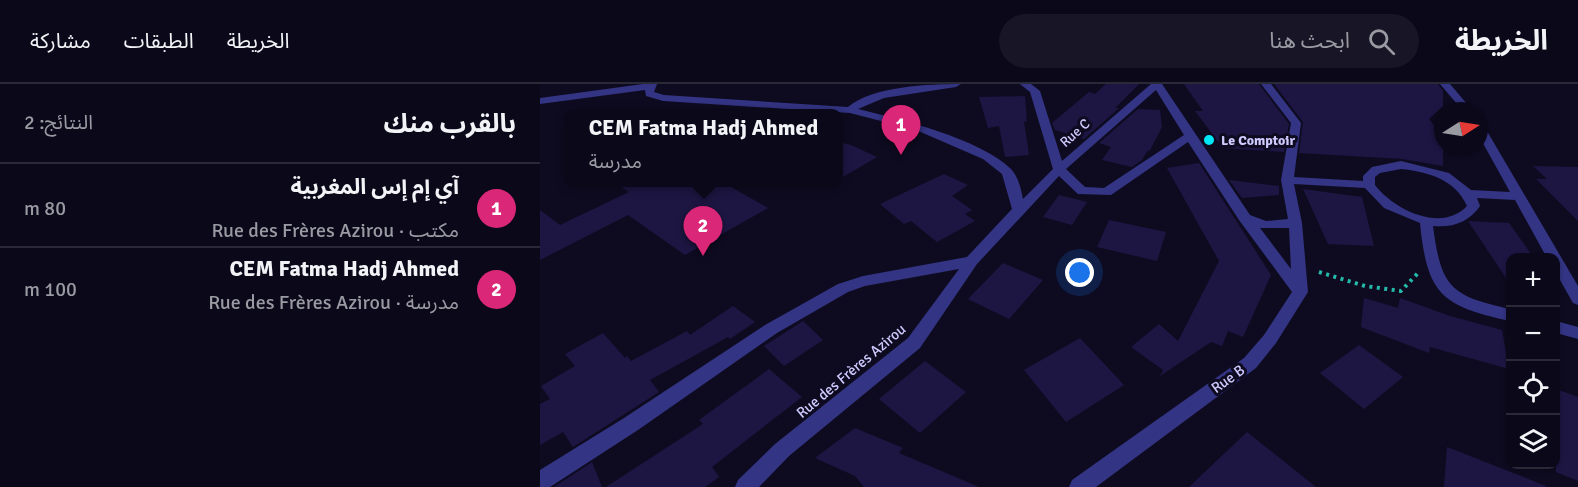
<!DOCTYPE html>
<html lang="ar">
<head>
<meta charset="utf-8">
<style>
	body { margin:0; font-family:Signika,"Noto Sans Arabic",sans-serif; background:#181626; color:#f1f3f6; direction:rtl }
	.controls { position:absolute; right:18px; bottom:18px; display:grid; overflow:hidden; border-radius:12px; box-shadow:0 2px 4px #0004 }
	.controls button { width:54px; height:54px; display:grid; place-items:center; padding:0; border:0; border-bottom:2px solid #2a2938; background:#0a0819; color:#f1f3f6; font:30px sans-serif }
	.compass { position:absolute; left:894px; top:18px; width:54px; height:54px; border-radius:50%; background:#0a0819; box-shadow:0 2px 4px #0004; rotate:78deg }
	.you { position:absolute; left:540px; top:189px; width:21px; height:21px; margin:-15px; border:4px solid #fff; border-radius:50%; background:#1a73e8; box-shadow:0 0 0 9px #1a73e833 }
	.badge { display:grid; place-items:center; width:39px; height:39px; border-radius:50%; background:#db2777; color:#fff; font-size:20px; font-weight:700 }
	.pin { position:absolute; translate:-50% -50px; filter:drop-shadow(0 2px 3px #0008) }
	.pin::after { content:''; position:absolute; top:32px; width:21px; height:18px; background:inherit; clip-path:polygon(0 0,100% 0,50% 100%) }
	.popup { position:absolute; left:24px; top:25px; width:279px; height:78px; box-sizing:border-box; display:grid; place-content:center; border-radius:12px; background:#0a0819; filter:drop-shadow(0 2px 4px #0005); font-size:20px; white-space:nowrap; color:#999aa2 }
	.popup b { font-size:22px; color:#f1f3f6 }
	.popup::after { content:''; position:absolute; left:50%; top:100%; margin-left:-12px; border:12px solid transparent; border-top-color:#0a0819 }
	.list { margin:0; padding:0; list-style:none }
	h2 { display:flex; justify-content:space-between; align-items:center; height:78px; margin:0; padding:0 24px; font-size:26px }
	h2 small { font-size:20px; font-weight:400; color:#999aa2 }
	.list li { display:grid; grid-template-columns:39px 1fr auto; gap:18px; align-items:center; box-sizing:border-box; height:84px; padding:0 24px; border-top:2px solid #2a2938 }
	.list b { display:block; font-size:22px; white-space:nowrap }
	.list p { margin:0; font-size:20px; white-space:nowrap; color:#999aa2 }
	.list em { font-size:20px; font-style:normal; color:#999aa2 }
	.icon { flex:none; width:33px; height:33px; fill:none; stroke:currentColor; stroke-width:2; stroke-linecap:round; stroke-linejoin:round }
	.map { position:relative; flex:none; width:1038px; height:403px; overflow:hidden; direction:ltr }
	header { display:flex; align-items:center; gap:36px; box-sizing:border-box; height:84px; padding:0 30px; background:#0a0819; border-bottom:2px solid #2a2938 }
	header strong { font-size:28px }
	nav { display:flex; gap:33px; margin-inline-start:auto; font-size:21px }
	.search { width:420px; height:54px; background:#181626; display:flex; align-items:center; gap:15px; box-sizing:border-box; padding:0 21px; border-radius:33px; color:#999aa2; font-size:22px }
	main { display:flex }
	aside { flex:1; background:#0a0819 }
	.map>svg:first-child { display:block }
	.building { fill:#1d1643 }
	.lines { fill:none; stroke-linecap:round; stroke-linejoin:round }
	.path { stroke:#25b9a9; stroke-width:4; stroke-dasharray:3 4.5; stroke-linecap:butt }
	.street { fill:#333483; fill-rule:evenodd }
	.poi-dot { fill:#00e8f6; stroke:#0e0b21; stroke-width:2 }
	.labels { text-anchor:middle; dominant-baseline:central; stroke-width:6; stroke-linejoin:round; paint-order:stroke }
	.far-street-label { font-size:14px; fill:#cfcbff; stroke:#0e0b21 }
	.far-poi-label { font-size:14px; font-weight:bold; fill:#cfcbff; stroke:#0e0b21; text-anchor:start }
	.street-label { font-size:15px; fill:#cfcbff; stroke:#0e0b21 }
</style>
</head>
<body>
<header>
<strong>الخريطة</strong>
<div class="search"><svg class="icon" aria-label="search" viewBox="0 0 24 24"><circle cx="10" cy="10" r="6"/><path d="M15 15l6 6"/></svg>ابحث هنا</div>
<nav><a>الخريطة</a><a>الطبقات</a><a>مشاركة</a></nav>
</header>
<main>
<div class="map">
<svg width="1038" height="403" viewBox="0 0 1038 403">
	<rect width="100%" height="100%" fill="#0e0b21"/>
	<path class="building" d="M566 0H599L575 24H579L544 55 515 46 512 39 549 8 555 10Z
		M644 0H719L749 40 744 68 683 64 655 27H663Z
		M734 0H898L903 7V22L889 35 903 53V82L862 75 759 69 763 38Z
		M485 12 487 38 484 37 489 71 465 73 459 42 448 44 439 13Z
		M598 25 620 26 622 43 609 68 608 66 602 76 592 83 562 76 571 63 559 59Z
		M298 58 311 61 337 73 298 96Z
		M659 79 731 191 703 253 688 247 682 262 671 258 620 292 623 286 591 263 619 240 638 257 679 177 627 84Z
		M993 82 1038 83V137L996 95H1007Z
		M404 90 428 101 412 112 432 126 425 130 435 137 397 158 371 137 364 140 340 120Z
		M689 96 739 102V111L702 114Z
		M75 99H184L228 124 145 171 88 131 0 176V126L20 141 89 108Z
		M763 105 822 113 834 162 788 160Z
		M519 111 547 118 532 141 503 133Z
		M569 136 626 148 617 177 557 163Z
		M928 137 969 139 994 174H970V200Z
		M463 179 503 196 469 235 428 215Z
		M824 214 858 224 860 214 910 232 962 246 969 285 890 263 889 269 821 243Z
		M193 222 215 238 190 255 188 253 110 296 119 308 33 363 23 348 0 361V320L10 315 1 302 35 282 25 270 63 249 85 274 87 272 91 277 147 247 150 251Z
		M263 237 283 256 244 282 224 262Z
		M540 254 584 301 526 338 484 286Z
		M819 261 863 293 824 325 780 289Z
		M385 277 426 308 380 349 339 315Z
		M229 285 262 313 172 383 179 393 165 403H66L163 340 159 336Z
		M1016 305 1038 313V397L1016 388Z
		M315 344 363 364 359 369 439 403H324L315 392 275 374Z
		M707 348 776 403H649Z
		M907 363 1006 402V403H904Z
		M52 378 62 403H14Z"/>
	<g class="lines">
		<path class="path" d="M779 188 825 202 861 207 878 189"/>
		<path class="street" d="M103 0H117L114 8 124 11 308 23C333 2 389 0 421 0L416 3 344 14 318 25C359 35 441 55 471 85 478 92 481 105 483 115L513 85 490 8 480 0H491L500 7 522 77 611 0H622L710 131 726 137 748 135 741 96 751 39 721 0H731L761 39 754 93 823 97V92L832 83 861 77 909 89 931 106 970 108 939 52V39L944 42 1038 202V221L1033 219 1016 189V174H1007L975 116 937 114 940 122C929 138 913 144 893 142 901 204 911 212 970 225V237C902 222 887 211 880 139L844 124 825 104 754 100 762 139 768 208 736 259 716 284 556 403H529L532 396 704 274 724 251 752 208 699 136 648 58 571 111 538 110 519 92 437 180 380 264 249 372 219 403H195L198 396 235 360 368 254 419 185 325 202 308 208 237 249 98 346 10 403H0V386L84 334 225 241 298 200 323 192 427 173 472 125 462 90 443 75 376 46 310 29 123 17 106 12 105 6 0 20V14ZM616 6 644 51 564 104 545 103 526 85ZM861 85C888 88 915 95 927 122 902 149 854 126 835 101V93L840 89ZM720 144H749L751 185Z
			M900 0H910L933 27H923Z
			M1016 237 1038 243V255L1016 249Z"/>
	</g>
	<circle class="poi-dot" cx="669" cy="56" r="6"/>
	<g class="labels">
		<g class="far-street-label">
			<text transform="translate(535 49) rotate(-42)">Rue C</text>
		</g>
		<g class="far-poi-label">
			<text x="681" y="56">Le Comptoir</text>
		</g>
		<g class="street-label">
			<text transform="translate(311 287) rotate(-40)">Rue des Frères Azirou</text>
			<text transform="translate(688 295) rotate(-36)">Rue B</text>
		</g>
	</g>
</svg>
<div class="controls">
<button>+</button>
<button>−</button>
<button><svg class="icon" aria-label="locate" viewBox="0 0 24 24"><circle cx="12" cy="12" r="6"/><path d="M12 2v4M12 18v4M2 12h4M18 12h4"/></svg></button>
<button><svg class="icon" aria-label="layers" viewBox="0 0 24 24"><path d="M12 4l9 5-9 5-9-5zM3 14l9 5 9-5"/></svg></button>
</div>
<svg class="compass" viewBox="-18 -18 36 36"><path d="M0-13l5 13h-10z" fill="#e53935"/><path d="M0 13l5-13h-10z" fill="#999aa2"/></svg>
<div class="you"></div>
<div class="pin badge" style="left:361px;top:71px">1</div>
<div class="pin badge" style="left:163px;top:172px">2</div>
<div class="popup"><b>CEM Fatma Hadj Ahmed</b>مدرسة</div>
</div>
<aside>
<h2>بالقرب منك<small>النتائج: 2</small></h2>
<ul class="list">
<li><span class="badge">1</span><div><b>آي إم إس المغربية</b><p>مكتب · Rue des Frères Azirou</p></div><em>80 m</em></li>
<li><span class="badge">2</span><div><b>CEM Fatma Hadj Ahmed</b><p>مدرسة · Rue des Frères Azirou</p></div><em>100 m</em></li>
</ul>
</aside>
</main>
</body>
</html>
